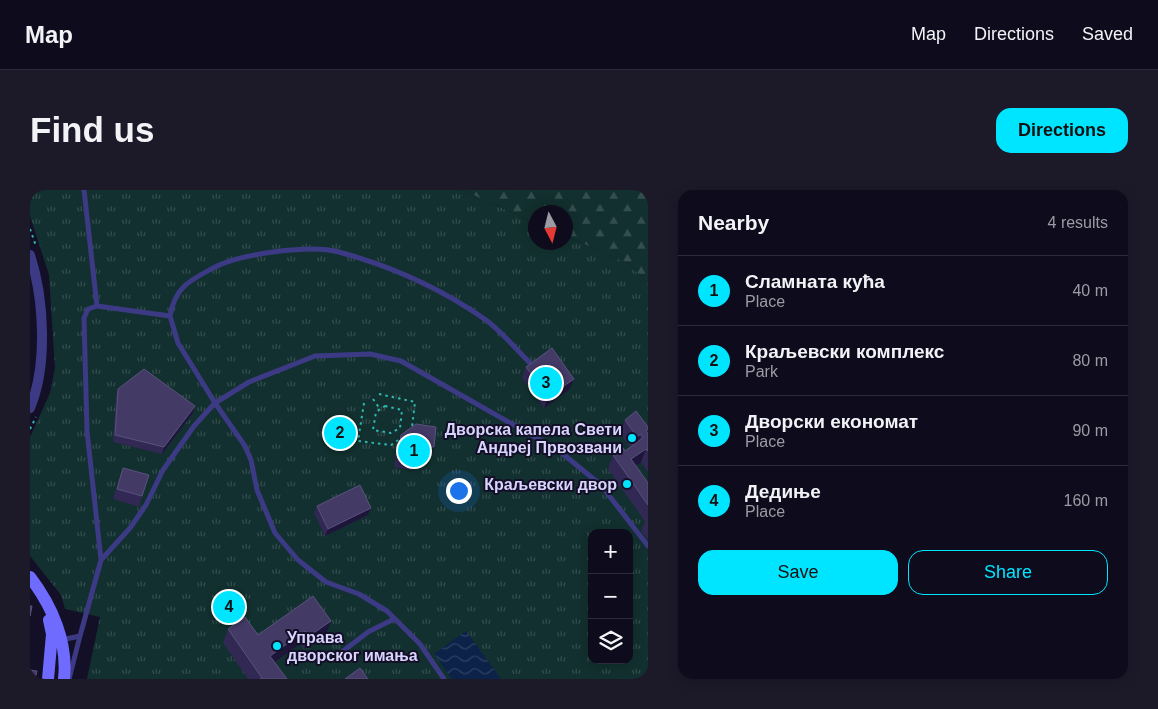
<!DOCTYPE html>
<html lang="en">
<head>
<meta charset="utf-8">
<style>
	body { margin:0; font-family:Arial,sans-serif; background:#1c1929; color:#f1f3f6 }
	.controls { position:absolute; right:15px; bottom:15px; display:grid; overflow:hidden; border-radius:10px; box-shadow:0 2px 12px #0003 }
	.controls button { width:45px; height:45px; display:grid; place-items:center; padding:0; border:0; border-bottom:1px solid #2e2b3b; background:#0e0b1c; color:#f1f3f6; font:25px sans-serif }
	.compass { position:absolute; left:498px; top:15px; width:45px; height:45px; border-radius:50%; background:#0e0b1c; box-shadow:0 2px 12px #0003; rotate:173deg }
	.you { position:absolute; left:428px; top:300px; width:18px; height:18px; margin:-12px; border:4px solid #fff; border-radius:50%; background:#1a73e8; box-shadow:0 0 0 8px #1a73e833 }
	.badge { display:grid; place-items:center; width:32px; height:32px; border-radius:50%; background:#00e5ff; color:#111; font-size:16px; font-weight:700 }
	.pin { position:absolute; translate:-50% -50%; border:2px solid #fff; box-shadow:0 1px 5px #0006 }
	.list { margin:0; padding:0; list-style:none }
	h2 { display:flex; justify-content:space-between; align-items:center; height:65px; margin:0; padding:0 20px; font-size:21px }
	h2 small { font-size:16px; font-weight:400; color:#9b9ba3 }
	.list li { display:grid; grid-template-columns:32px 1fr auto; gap:15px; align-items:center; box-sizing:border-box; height:70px; padding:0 20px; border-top:1px solid #2e2b3b }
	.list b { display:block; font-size:19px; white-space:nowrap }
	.list p { margin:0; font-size:16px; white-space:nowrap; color:#9b9ba3 }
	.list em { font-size:16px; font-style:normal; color:#9b9ba3 }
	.actions { display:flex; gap:10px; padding:15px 20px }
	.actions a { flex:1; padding:11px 0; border:1px solid #00e5ff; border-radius:15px; text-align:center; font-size:18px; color:#00e5ff }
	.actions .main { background:#00e5ff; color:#111 }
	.icon { flex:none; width:28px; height:28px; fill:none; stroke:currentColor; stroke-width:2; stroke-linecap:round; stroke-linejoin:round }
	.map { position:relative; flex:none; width:618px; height:489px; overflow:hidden; border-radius:15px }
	header { display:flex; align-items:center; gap:30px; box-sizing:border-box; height:70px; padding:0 25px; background:#0e0b1c; border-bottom:1px solid #2e2b3b }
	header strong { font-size:24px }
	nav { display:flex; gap:28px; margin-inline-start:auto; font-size:18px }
	.intro { display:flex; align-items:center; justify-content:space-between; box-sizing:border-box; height:120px; padding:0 30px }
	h1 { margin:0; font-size:35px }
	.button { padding:12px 22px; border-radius:15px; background:#00e5ff; color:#111; font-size:18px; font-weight:700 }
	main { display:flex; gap:30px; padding:0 30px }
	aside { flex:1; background:#0e0b1c; border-radius:15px; box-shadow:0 2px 12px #0003 }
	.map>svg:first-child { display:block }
	.forest { fill:url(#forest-firs) }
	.park { fill:url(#park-tufts); fill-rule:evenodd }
	.water { fill:url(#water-waves) }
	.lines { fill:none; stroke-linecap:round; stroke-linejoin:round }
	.path { stroke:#2fb8b0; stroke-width:2; stroke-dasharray:2.5 4; stroke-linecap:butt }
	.lane { stroke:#3d3a85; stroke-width:5 }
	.street { stroke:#3d3a85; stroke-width:10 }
	.secondary { stroke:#6f6bff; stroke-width:12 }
	.wall { fill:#312854 }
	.shaded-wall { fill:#1d163a }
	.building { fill:#433a66; stroke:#5a527e }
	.poi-dot { fill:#00e5ff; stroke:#130f26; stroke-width:2 }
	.labels { text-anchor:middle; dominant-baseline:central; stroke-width:4; stroke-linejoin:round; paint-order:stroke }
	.poi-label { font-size:16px; font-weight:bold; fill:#d9d4ff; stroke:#130f26; text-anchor:end }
</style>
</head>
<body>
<header>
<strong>Map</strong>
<nav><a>Map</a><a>Directions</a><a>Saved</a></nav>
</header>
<div class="intro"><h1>Find us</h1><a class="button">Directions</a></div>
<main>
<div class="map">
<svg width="618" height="489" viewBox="0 0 618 489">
	<defs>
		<pattern id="forest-firs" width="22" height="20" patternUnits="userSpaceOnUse" patternTransform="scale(1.25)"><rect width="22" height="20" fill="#12302f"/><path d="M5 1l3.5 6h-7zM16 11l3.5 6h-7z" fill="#344d4e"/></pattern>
		<pattern id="park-tufts" width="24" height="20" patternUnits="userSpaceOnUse" patternTransform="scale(1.25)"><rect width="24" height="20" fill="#12302f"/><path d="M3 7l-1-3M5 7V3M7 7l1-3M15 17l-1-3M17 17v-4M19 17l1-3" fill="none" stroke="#344d4e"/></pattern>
		<pattern id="water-waves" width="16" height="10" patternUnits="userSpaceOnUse" patternTransform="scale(1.25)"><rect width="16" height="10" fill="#0c2248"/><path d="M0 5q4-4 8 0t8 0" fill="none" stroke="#2f4163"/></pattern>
	</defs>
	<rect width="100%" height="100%" fill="#130f26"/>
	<path class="forest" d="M432 0H618V94L599 74 536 46V22H506L505 33Z"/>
	<path class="park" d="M0 0H432L505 33 506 52H536V46L599 74 618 94V489H57L70 427 35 419 31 405 0 366V247L20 203 25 178 19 85 0 26ZM562 343H599V470H562Z"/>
	<path class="water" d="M436 441 471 489H422L404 464Z"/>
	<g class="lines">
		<path class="path" d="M0 39 6 56
			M349 204 385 212 382 237
			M343 209 350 219
			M334 213 328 251 361 255 370 249
			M355 216 372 220 370 238 361 243 343 240 346 222Z
			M0 239 6 227"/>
		<path class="lane" d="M67 116 140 126C145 97 159 91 183 78 209 64 280 54 309 62 361 76 412 99 456 130 472 142 486 159 500 173
			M140 126 148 153 185 213 219 192 285 166 340 164 371 171 528 260 571 295 618 356
			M71 370 100 338 116 315 133 280 164 236 185 213 215 256 221 270 227 300 245 343 268 370 296 392 329 404 357 421 390 454 414 489
			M31 450 50 446 71 370 57 241 54 128 58 119 67 116 54 0
			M308 465 338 442 364 429
			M39 489 50 446"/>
		<path class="street" d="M0 65C14 108 18 175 0 218"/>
		<path class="secondary" d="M0 387C22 416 38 452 34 489
			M18 489 22 444 19 430"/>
	</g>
	<path class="wall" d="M496 177 540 199 514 218 492 188Z
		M88 199 165 216 163 223 132 264 83 252 86 206Z
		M595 230 618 237 617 243 618 244V282L611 272 606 276 618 293V350L611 341 615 332 614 330 578 279 583 265 595 261 600 257 590 243Z
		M371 245 400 267H389L387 268 383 280 364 277 367 255Z
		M93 278 112 306 109 317 83 309Z
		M287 316 341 318 338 325 295 346 284 323Z
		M301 431 296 444 274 459 270 454 245 472 256 489H218L193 453 198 439 228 445Z"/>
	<path class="shaded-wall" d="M544 189 540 199 514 218 518 207Z
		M165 216 163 223 132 264 134 257Z
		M611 244 606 258 602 260 607 247Z
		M393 256 404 257 400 267H389L385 269 388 260Z
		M616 259 611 272 596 283 601 269Z
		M341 318 338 325 295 346 298 339Z
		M301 431 296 444 274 459 279 446Z
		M275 441 270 454 235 479 240 466Z"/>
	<path class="building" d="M522 158 544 189 518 207 496 177Z
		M114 179 165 216 134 257 85 245 88 199Z
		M606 221 618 237V239L616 241 618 244V261L616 259 601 269 618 293V315L583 265 593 258 595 261 613 248 611 244 607 247 595 230Z
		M386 234 406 237 404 257 393 256 388 260 387 269 368 266 371 245Z
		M93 278 119 285 112 306 87 299Z
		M330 295 341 318 298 339 287 316Z
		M283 406 301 431 279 446 275 441 240 466 257 489H230L232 488 198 439 215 427 228 445Z
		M0 416H2L0 426Z
		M330 478 338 489H315Z
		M0 480 7 481 5 489H0Z"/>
	<g class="poi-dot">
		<circle cx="602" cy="248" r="5"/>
		<circle cx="597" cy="294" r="5"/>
		<circle cx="247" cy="456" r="5"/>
	</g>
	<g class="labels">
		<g class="poi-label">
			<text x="592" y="239">Дворска капела Свети<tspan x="592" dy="18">Андреј Првозвани</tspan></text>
			<text x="587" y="294">Краљевски двор</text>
			<text x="257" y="447" text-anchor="start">Управа<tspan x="257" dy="18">дворског имања</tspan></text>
		</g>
	</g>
</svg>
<div class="controls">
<button>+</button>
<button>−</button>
<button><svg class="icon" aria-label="layers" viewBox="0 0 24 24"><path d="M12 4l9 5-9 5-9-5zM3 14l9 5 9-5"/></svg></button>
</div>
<svg class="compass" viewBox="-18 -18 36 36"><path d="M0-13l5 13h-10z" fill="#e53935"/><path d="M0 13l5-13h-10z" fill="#9b9ba3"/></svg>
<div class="you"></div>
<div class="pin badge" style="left:384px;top:261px">1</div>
<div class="pin badge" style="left:310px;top:243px">2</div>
<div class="pin badge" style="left:516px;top:193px">3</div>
<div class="pin badge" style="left:199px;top:417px">4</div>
</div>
<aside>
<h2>Nearby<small>4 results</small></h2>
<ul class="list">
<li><span class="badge">1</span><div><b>Сламната кућа</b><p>Place</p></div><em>40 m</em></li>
<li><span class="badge">2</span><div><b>Краљевски комплекс</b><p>Park</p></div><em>80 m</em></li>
<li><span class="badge">3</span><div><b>Дворски економат</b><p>Place</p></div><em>90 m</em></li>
<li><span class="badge">4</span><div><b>Дедиње</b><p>Place</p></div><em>160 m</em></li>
</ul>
<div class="actions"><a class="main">Save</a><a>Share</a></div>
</aside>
</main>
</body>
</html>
